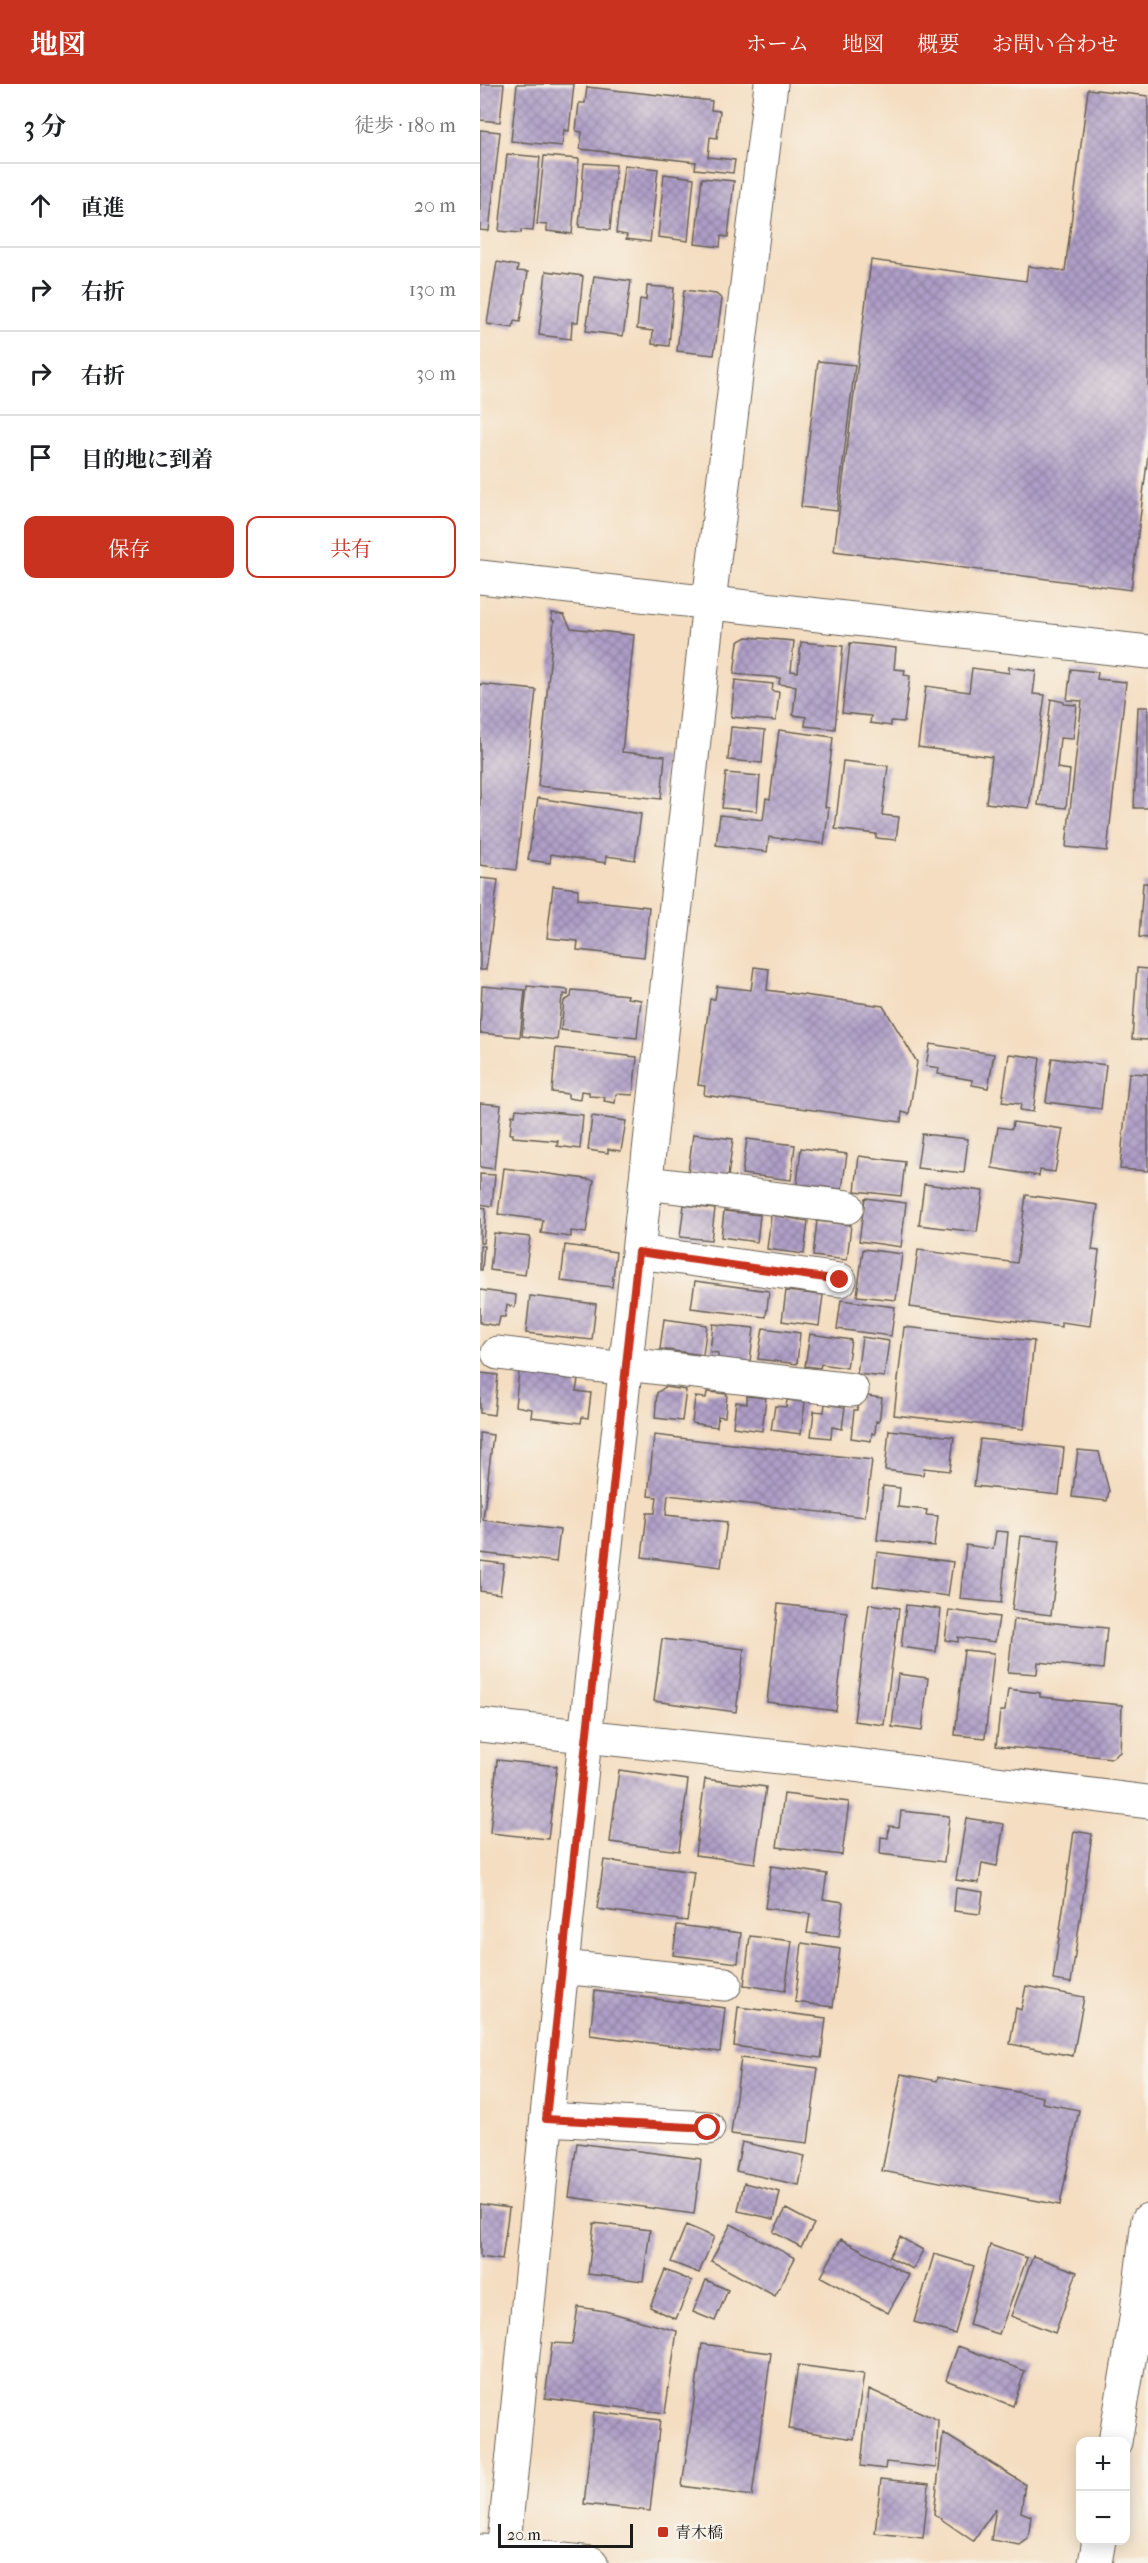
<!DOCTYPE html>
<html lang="ja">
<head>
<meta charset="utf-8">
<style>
	body { margin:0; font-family:"IM FELL French Canon","Noto Serif JP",serif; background:#f6f6f6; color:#202124 }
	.controls { position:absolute; right:18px; bottom:18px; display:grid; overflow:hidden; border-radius:12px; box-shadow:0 3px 15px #0003 }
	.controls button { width:54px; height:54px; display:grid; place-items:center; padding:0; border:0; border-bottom:2px solid #e0e0e0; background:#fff; color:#202124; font:30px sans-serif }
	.scale { position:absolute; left:18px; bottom:15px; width:135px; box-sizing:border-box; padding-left:6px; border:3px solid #1c1c1c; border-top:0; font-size:16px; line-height:21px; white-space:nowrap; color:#1c1c1c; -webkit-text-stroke:4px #f7f3e8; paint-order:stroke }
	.stop { position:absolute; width:18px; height:18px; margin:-14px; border:4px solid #c8321e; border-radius:50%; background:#fff }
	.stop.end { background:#c8321e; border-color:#fff; box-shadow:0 2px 6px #0008 }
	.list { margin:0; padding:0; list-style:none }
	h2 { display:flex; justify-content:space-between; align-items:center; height:78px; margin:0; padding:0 24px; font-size:26px }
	h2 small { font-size:20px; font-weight:400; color:#757577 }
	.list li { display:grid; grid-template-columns:39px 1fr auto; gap:18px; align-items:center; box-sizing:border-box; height:84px; padding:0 24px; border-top:2px solid #e0e0e0 }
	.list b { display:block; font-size:22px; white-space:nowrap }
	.list em { font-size:20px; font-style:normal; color:#757577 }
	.actions { display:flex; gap:12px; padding:18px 24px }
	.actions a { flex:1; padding:14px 0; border:2px solid #c8321e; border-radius:12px; text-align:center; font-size:21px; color:#c8321e }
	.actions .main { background:#c8321e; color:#fff }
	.icon { flex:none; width:33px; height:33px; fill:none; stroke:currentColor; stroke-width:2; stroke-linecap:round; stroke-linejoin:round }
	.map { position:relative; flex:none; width:668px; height:2479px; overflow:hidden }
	header { display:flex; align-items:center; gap:36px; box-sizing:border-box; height:84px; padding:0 30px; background:#c8321e; color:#fff }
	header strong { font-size:28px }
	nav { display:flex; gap:33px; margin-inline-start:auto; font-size:21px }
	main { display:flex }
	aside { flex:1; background:#fff }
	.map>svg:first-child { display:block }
	.building { fill:url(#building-cross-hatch) }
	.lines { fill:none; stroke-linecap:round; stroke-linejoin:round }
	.minor-casing { stroke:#686055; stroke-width:35 }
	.minor { stroke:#fff; stroke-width:33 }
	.route { stroke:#c8321e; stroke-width:8 }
	.poi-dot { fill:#c8321e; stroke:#f7f3e8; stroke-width:2 }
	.labels { text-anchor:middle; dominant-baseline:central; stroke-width:5; stroke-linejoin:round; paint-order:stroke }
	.poi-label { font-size:16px; fill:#1c1c1c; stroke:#f7f3e8; text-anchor:start }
</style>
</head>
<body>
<header>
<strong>地図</strong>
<nav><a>ホーム</a><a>地図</a><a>概要</a><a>お問い合わせ</a></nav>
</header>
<main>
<aside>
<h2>3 分<small>徒歩 · 180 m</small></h2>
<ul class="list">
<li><svg class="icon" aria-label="ahead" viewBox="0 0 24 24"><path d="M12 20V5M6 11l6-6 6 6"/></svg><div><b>直進</b></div><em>20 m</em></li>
<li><svg class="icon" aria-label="right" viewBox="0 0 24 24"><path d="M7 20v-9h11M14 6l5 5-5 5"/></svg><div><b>右折</b></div><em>130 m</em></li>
<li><svg class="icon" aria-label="right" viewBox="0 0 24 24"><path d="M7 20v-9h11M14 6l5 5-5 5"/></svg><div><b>右折</b></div><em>30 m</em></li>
<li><svg class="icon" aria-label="arrive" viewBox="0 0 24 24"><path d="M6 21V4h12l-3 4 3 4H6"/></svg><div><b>目的地に到着</b></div></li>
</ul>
<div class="actions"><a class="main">保存</a><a>共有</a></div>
</aside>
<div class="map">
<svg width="668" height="2479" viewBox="0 0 668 2479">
	<defs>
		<pattern id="building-cross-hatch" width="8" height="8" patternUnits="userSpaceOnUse" patternTransform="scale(1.5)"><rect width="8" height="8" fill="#af9ec7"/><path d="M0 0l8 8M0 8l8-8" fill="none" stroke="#8e80a1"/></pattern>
	</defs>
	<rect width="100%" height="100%" fill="#f7f3e8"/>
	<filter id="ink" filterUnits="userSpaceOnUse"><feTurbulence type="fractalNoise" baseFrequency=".0167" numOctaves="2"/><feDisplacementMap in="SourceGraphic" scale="12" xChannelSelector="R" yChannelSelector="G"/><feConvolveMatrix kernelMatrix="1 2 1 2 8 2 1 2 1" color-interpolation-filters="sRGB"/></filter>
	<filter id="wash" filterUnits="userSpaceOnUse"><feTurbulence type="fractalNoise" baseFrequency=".008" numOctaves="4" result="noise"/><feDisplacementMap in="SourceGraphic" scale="24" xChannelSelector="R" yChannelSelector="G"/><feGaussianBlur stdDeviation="1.35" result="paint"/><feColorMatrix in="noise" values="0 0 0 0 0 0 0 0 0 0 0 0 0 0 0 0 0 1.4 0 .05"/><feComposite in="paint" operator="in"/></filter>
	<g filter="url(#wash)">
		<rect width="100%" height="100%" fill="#f4ddc0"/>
		<g id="blocks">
			<path class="building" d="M0 0H24L20 38 0 36Z
				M37 0H94L89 47 84 46 82 62 31 57Z
				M107 3 232 17 231 26 240 27 237 54 230 53 228 73 255 76 253 89 215 85 216 78 100 65 102 48 96 47 99 19H105Z
				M608 5 668 12V371L651 506 354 467 391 176 546 197 548 182 585 187Z
				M0 46 20 48 9 147 0 146Z
				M27 70 60 73 53 147 41 146V149L19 147Z
				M64 72 99 75 92 150 67 147V141L57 140Z
				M104 79 136 81 130 146 99 143Z
				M144 81 178 85 170 158 146 155 147 151 136 149Z
				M184 90 214 94 208 157 178 153Z
				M222 94 254 97 248 153 241 152 240 163 215 160Z
				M17 178 38 182 37 187 48 188 40 238 34 237 33 244 7 240Z
				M66 187 103 192 98 238H92L91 255 59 251Z
				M114 192 151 197 143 252 106 247Z
				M167 202 194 204 189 262 172 260 173 247 157 245 160 215 166 216Z
				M204 206 236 210 242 215 234 271 197 267Z
				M338 277 375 281 357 427 321 423Z
				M72 529 84 531 91 544 154 551 142 668 185 672 181 715 58 702 74 537 72 536Z
				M267 553 314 557 311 587 318 588 321 558 363 562 355 645 325 642 326 633 313 631 316 602 299 600 300 594 254 590 258 558Z
				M370 559 416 564 414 585 425 586 424 591 430 592 424 638 411 637V642L390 639 391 632 362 629Z
				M529 583 556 587 553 610 565 611 549 724 506 719 512 673 438 663 446 602 489 608 492 584 529 589Z
				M591 585 618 588 617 595 646 598 627 767 586 763 602 617 587 616Z
				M255 596 293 600 292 607 299 608 296 637 251 633Z
				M0 600 56 606 36 786 0 781Z
				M571 615 584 618V620L597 621 593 655 580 654 577 684 590 686 586 724 558 721Z
				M658 623H668V724H654Z
				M251 643 285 646 282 679 248 676Z
				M299 646 353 653 345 723 349 724 344 760 289 753 287 768 236 761 240 731 283 736 286 714 290 715Z
				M363 677 408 682 402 731 419 733 416 756 396 754V750L355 745Z
				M246 689 280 692 277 727 242 724Z
				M58 714 161 730 155 776 126 772V779L71 770 70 779 48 776Z
				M0 794 18 796 6 886H0Z
				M663 799H668V854L659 853Z
				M73 802 98 805V815L169 823 164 873 97 866 98 857 67 854Z
				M274 883 289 885 287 906 403 922 437 978 429 1030 422 1028 421 1038 224 1011 225 1002 218 1001 230 915H235L237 902 271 906Z
				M657 884 668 885V956L652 955Z
				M2 902 45 906 40 953 0 949Z
				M47 902 88 906V911L84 910V913H82L77 956 42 952Z
				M92 906 148 911 147 914 161 916 157 954 81 946 84 917 91 913Z
				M450 960 514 970 508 1004 492 1001V996L458 990 459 984 446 982Z
				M76 964 157 973 153 1011 136 1010 135 1019 124 1017 125 1013 109 1012V1008L101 1007 100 1016 88 1014V1010L72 1008Z
				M529 970 560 974 553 1028 540 1026 541 1020 522 1018Z
				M572 974 626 981 621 1025 566 1018Z
				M649 989 668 990V1087L640 1085Z
				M0 1019 21 1021 14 1085 0 1083Z
				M36 1025 103 1031 100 1065 77 1062 78 1057 33 1053V1050H30L32 1031 35 1032Z
				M112 1032 146 1037 141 1067 128 1065V1069L108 1066Z
				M533 1038 583 1045 575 1088 560 1086 559 1092 512 1084 518 1043 532 1045Z
				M213 1050 253 1055 248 1093 208 1088Z
				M442 1050 488 1055 484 1089 437 1084Z
				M267 1055 315 1061 311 1096 262 1090Z
				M321 1064 367 1070 362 1105 317 1100Z
				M379 1072 425 1078 421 1112 375 1107Z
				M24 1084 114 1096 106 1149 91 1147V1153L61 1149 63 1136 18 1130Z
				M0 1090 15 1091 12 1122 0 1120Z
				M444 1100 503 1107 497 1148 439 1141Z
				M546 1111 618 1121 612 1166 619 1167 610 1242 581 1238V1243L430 1223 438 1166 537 1179Z
				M385 1114 426 1119 421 1163 379 1157Z
				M204 1121 235 1125 231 1156 200 1153Z
				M0 1123 6 1124 3 1159H0Z
				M244 1127 280 1131 277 1158 241 1153Z
				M291 1131 328 1137 324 1170 287 1165Z
				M337 1137 371 1141 367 1176 333 1172Z
				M14 1149 50 1153 45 1191 10 1186Z
				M85 1161 136 1168 132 1203 81 1197Z
				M0 1162H4L2 1186H0Z
				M383 1165 422 1170 416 1216 377 1212Z
				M215 1197 289 1207 286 1233 211 1224Z
				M0 1206 36 1211 35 1223 27 1221 25 1233H20L18 1242 0 1239Z
				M306 1207 343 1211 339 1242 302 1237Z
				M50 1212 116 1220 112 1256 46 1249Z
				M361 1216 415 1223 411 1252 357 1245Z
				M184 1235 227 1241 223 1271 180 1265Z
				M233 1240 274 1244 270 1278 238 1274V1269L230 1268Z
				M424 1243 554 1257 544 1345 414 1331Z
				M283 1244 320 1249 317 1280 278 1275Z
				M330 1250 371 1256 367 1284 341 1280 340 1284 325 1282Z
				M382 1253 409 1257 404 1293 377 1290Z
				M39 1288 98 1296 96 1307 111 1309 108 1334 102 1333 101 1339 51 1333 52 1325 35 1322Z
				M0 1289 18 1291 14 1331 0 1329Z
				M185 1303 206 1306 202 1337 175 1334 177 1309Z
				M227 1308 247 1310 245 1333 238 1332 237 1343 212 1339 215 1313 226 1314Z
				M379 1311 402 1314 399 1338 396 1337 395 1350 392 1349 391 1357 371 1354 374 1326H377Z
				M267 1312 286 1314 282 1347 253 1343 256 1318 267 1320Z
				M307 1316 325 1318 321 1350 291 1346 295 1322 306 1323Z
				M345 1320 365 1323 362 1345 352 1343 351 1354 331 1352 334 1327 344 1328Z
				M409 1346 474 1353 470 1387 444 1384 443 1391 405 1386Z
				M0 1349 13 1351 3 1436 80 1446 76 1478 0 1469Z
				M174 1351 392 1376 385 1433 188 1411 186 1431 247 1438 241 1483 162 1473 167 1429H175L177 1413 168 1412Z
				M500 1355 584 1364 579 1411 494 1402Z
				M598 1366 619 1368 629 1407 627 1417 592 1413Z
				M403 1402 420 1404 418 1423 447 1426 446 1431 458 1432 454 1462 397 1456Z
				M516 1447 528 1448 521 1519 480 1515 486 1461 513 1465Z
				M541 1452 580 1456 571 1531 532 1526Z
				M397 1468 473 1478 468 1512 393 1502Z
				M0 1477 24 1480 20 1510 0 1507Z
				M298 1520 367 1528 356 1627 287 1618Z
				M389 1520 419 1524 404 1641 374 1637Z
				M426 1521 461 1525 456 1568 421 1563Z
				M469 1526 519 1533 515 1558 478 1553V1558L465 1556Z
				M534 1535 627 1544 623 1585 558 1578 557 1590 528 1588Z
				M182 1555 264 1565 256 1628 174 1617Z
				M484 1566 514 1569 505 1654 475 1651Z
				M418 1590 448 1594 442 1647 412 1643Z
				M528 1605 560 1609V1613L642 1621 640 1668 632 1674 516 1662 520 1627H525Z
				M17 1676 77 1682 68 1755 10 1749Z
				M139 1686 208 1696 199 1767 130 1758Z
				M225 1695 286 1703 275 1779 215 1771Z
				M304 1710 369 1718 362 1771 297 1763Z
				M421 1727 469 1732 464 1778 400 1770 401 1753 408 1754 409 1742 419 1743Z
				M486 1734 524 1740 517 1782 502 1779 499 1799 476 1796Z
				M594 1747 612 1750 591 1899 573 1896Z
				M124 1776 214 1788 207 1837 117 1825Z
				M291 1782 347 1790 343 1815 363 1818 359 1853 327 1849 330 1830 285 1824Z
				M476 1804 503 1808 500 1830 474 1827Z
				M197 1841 261 1849 258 1879 193 1871Z
				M270 1852 312 1857 305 1907 264 1901Z
				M322 1859 360 1865 353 1923 315 1918Z
				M546 1902 604 1913 593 1972 530 1960 536 1924 541 1926Z
				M115 1907 245 1924 240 1968 110 1951Z
				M258 1923 346 1934 341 1974 254 1962Z
				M261 1974 338 1984 328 2059 251 2050Z
				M421 1990 457 1997 458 1993 563 2013 562 2019 599 2026 580 2121 402 2087Z
				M262 2058 325 2072 319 2101 256 2087Z
				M97 2059 221 2075 214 2130 89 2113Z
				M264 2099 300 2108 294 2135 258 2127Z
				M0 2120 29 2124 22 2176 0 2173Z
				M306 2125 334 2140 321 2163 293 2148Z
				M114 2139 170 2146 163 2197 108 2190Z
				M251 2140 315 2174 295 2212 231 2177Z
				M206 2141 234 2153 219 2189 191 2178Z
				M420 2153 443 2166 433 2185 409 2173Z
				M361 2155 429 2191 408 2229 341 2193Z
				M510 2161 547 2174 519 2250 489 2241Z
				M454 2170 494 2182 475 2250 434 2238Z
				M553 2172 597 2188 575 2249 531 2232Z
				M185 2186 212 2197 196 2235 170 2223Z
				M226 2196 248 2206 235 2237 213 2228Z
				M98 2223 125 2227 197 2247 185 2329 65 2314 72 2259 92 2260Z
				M222 2260 291 2269 272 2412 202 2402Z
				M478 2262 545 2287 533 2322 466 2296Z
				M318 2281 384 2290 374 2355 309 2345Z
				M389 2305 458 2336 456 2384 406 2378 405 2385 381 2382Z
				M114 2328 180 2336 170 2427 104 2420Z
				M463 2349 545 2400 541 2428 551 2432 548 2455 540 2461 511 2456 516 2424 493 2457 454 2430Z
				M401 2395 449 2400 443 2454 395 2449Z"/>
		</g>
	</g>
	<g filter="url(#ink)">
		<use href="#blocks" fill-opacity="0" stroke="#686055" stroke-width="1.5"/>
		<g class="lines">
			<g class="minor-casing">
				<path id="minor" d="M0 493 668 568
					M166 1099 367 1123
					M158 1168 360 1196
					M18 1269 145 1285
					M146 1280 372 1306
					M0 1641 366 1680 668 1718
					M82 1883 245 1900
					M67 2035 228 2044
					M635 2358 656 2235 668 2136
					M2 2467 111 2479
					M22 2479 105 1654 229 518 291 0
					M615 2479 619 2456"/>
			</g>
			<use href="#minor" class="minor"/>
		</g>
	</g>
	<g class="lines" filter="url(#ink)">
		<path class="route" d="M228 2044 66 2035 158 1168 360 1196"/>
	</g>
	<rect class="poi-dot" x="177" y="2442" width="12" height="12" rx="3"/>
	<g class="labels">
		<g class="poi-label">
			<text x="195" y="2448">青木橋</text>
		</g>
	</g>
</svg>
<div class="controls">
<button>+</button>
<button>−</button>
</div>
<div class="scale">20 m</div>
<div class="stop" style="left:228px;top:2044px"></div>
<div class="stop end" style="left:360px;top:1196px"></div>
</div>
</main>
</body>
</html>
